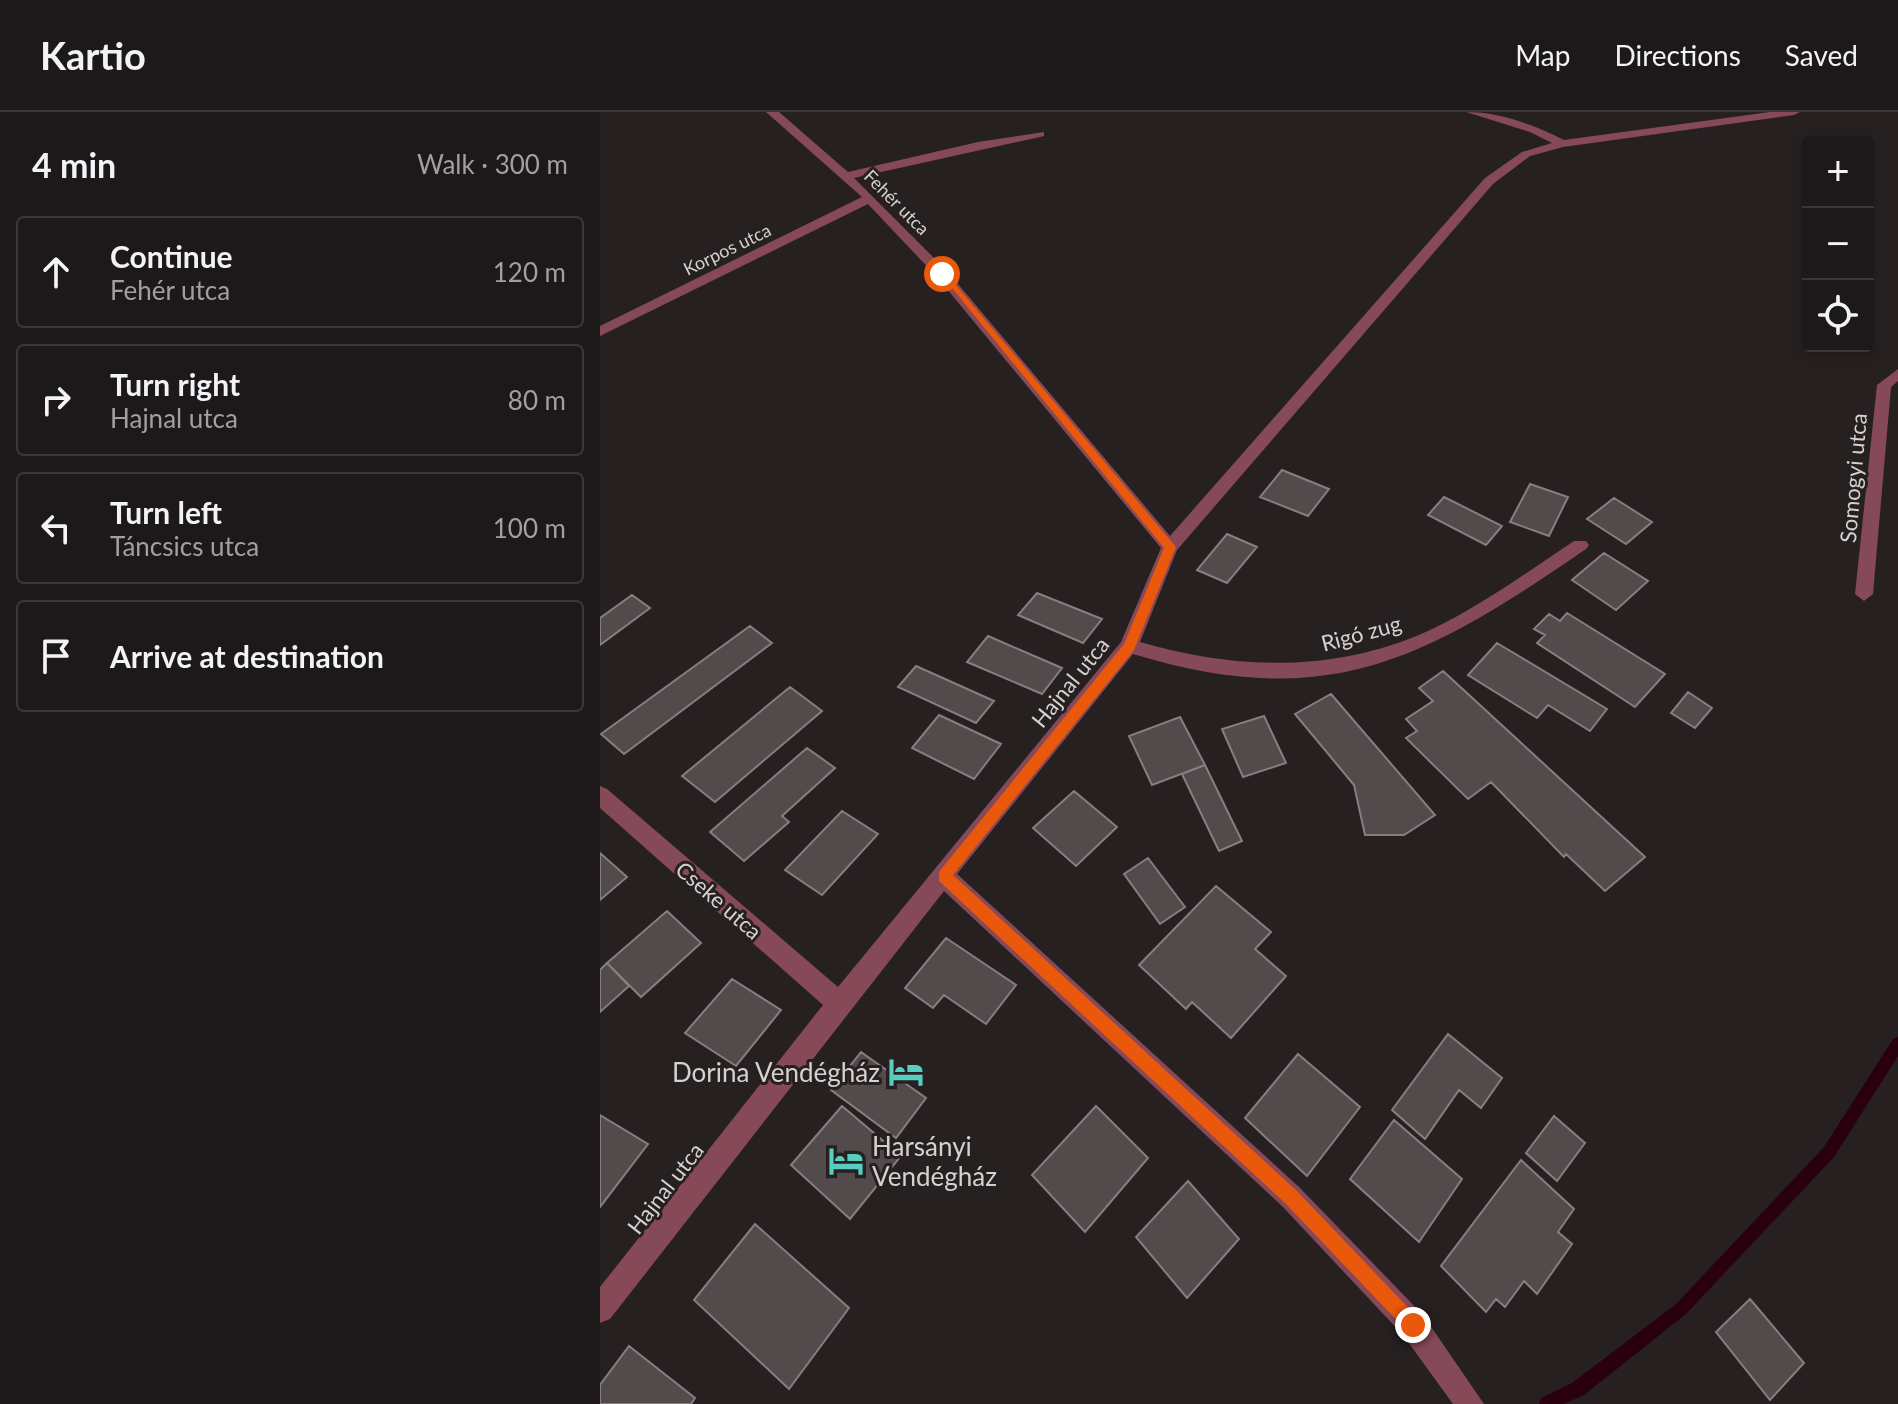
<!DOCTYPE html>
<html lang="en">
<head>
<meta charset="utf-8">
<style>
	body { margin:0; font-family:Lato,sans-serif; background:#2a2526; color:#f1f3f6 }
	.controls { position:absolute; right:24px; top:24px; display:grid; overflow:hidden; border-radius:8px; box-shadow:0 4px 12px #0003 }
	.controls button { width:72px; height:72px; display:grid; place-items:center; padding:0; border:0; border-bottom:2px solid #3b3738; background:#1d1819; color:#f1f3f6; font:40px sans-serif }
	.stop { position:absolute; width:24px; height:24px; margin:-18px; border:6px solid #ea580c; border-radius:50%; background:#fff }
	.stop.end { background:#ea580c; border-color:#fff; box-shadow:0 2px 8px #0008 }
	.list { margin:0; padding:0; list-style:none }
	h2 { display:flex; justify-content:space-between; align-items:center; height:104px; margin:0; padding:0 32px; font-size:34px }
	h2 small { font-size:26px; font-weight:400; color:#a0a0a2 }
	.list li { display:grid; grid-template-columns:52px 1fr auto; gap:24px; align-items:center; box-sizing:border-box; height:112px; margin:0 16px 16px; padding:0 16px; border:2px solid #3b3738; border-radius:8px }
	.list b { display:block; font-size:30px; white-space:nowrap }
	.list p { margin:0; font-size:26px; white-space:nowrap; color:#a0a0a2 }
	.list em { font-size:26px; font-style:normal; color:#a0a0a2 }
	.icon { flex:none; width:44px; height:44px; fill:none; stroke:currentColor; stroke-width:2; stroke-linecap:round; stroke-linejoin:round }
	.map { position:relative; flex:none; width:1298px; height:1292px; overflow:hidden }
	header { display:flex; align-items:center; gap:48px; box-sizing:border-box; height:112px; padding:0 40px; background:#1d1819; border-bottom:2px solid #3b3738 }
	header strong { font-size:38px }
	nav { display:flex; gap:44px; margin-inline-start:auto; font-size:28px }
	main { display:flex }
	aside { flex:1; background:#1d1819 }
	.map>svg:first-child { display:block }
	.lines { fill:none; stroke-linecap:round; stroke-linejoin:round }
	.stream { fill:#2b000e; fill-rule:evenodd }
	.building { fill:#524a4b; stroke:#867e7f; stroke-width:2 }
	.minor { fill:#864958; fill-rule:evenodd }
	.route { fill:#ea580c }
	.labels { text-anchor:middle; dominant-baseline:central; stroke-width:6; stroke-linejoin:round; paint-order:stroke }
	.far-street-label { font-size:18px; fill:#d6d1d1; stroke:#272021 }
	.street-label { font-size:22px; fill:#d6d1d1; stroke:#272021 }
	.near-poi-label { font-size:26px; fill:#d6d1d1; stroke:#272021; text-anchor:end }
</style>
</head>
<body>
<header>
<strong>Kartio</strong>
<nav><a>Map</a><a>Directions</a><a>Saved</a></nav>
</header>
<main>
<aside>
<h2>4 min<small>Walk · 300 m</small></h2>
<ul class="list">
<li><svg class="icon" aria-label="ahead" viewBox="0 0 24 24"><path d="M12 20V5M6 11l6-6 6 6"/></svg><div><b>Continue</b><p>Fehér utca</p></div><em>120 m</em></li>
<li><svg class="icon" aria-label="right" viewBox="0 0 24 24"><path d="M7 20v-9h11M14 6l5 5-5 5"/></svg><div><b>Turn right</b><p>Hajnal utca</p></div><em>80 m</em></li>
<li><svg class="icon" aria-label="left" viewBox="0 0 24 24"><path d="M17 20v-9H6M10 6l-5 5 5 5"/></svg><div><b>Turn left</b><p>Táncsics utca</p></div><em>100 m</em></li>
<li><svg class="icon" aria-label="arrive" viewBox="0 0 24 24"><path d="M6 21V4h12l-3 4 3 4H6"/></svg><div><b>Arrive at destination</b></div></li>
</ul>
</aside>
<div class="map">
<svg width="1298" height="1292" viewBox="0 0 1298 1292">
	<rect width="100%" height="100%" fill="#272021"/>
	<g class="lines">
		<path class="stream" d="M1298 925V944L1234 1045 1086 1202 984 1283 964 1292H939L941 1286 972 1271 1076 1192 1224 1035 1293 927Z"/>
	</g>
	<path class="building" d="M682 358 729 377 708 404 660 385Z
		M930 372 968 385 949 424 910 410Z
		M844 385 902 414 886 433 828 403Z
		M1014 386 1052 410 1026 432 987 407Z
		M627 422 657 435 627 471 597 458Z
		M1004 441 1048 469 1016 498 972 468Z
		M437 481 502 507 483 531 418 503Z
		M32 483 50 496 0 533V506Z
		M967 501 1065 562 1035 595 937 531 945 523 934 517 949 502 960 509Z
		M150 514 172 531 24 642 1 622Z
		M388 524 462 556 442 582 367 550Z
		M897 531 1007 597 990 619 948 593 937 606 868 563Z
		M316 554 394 589 376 611 298 575Z
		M843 559 1045 745 1005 779 966 742 964 745 891 670 868 687 806 626 817 619 806 607 833 589 819 576Z
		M190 575 222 599 115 690 82 664Z
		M1088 580 1112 596 1095 616 1071 601Z
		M731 582 835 703 804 723H765L754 673 695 602Z
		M339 603 401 632 374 667 312 636Z
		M664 604 686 651 643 665 622 617Z
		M580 605 605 653 552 673 529 624Z
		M207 636 235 656 182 704 189 710 144 749 110 720Z
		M605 653 642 729 619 739 582 662Z
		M474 679 517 715 476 754 433 716Z
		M242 699 278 722 222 783 185 758Z
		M0 741 27 765 0 788Z
		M548 746 585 795 560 812 524 762Z
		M616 774 671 820 655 837 686 864 631 926 592 890 586 897 539 853Z
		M67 799 101 831 41 885 7 851Z
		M346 826 416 873 386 912 344 883 333 896 305 876Z
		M7 851 29 874 0 900V858Z
		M132 867 181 898 136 954 85 921Z
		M848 922 902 966 881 996 859 978 825 1027 792 998Z
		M261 940 326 986 296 1026 231 978Z
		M698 942 760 995 707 1064 645 1006Z
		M242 994 301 1044 250 1107 191 1053Z
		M496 994 548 1046 485 1120 432 1063Z
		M0 1003 48 1032 0 1095Z
		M954 1004 985 1031 957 1069 926 1041Z
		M794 1008 862 1067 819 1130 750 1067Z
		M921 1048 974 1097 958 1120 972 1132 937 1182 924 1169 905 1195 896 1187 886 1200 841 1154Z
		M588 1069 639 1127 587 1186 536 1125Z
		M155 1112 249 1196 189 1277 94 1188Z
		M1150 1187 1204 1251 1170 1288 1116 1220Z
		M29 1234 95 1286 91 1292H0V1273Z"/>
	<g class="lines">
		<path class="minor" d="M166 0H179L248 60 378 30 444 20V24L440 25 254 66 347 159 570 424 885 66 922 40 952 31 930 20 866 0C900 0 934 13 964 28L1170 0H1200L1194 3 963 35 930 44 893 72 577 438 540 530C636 558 735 561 828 519 880 495 927 460 974 429H986L989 433 986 437C827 546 729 602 533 542L357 762 700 1076 823 1203 884 1292H853L803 1223 682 1094 344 779 10 1207 0 1211V1175L223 893 0 696V674L7 677 238 875 521 530 561 436 337 165 268 92 0 224V214L262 85Z
			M1298 257V269L1291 275 1273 482 1264 489 1255 482 1277 273Z"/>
	</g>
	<path class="route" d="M339 160H345L576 435 534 538 353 763 697 1079 819 1207 822 1213 819 1219 813 1222 807 1219 685 1091 339 769V760L524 532 564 436Z"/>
	<defs>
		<g id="hotel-bare" transform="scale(2.76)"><path d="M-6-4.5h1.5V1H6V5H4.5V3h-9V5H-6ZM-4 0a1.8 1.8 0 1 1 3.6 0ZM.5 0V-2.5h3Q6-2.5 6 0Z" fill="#58cec1" stroke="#272021" stroke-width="2.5" paint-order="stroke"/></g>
	</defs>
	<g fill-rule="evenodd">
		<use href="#hotel-bare" x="306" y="960"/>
		<use href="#hotel-bare" x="246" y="1049"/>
	</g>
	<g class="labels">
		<g class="far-street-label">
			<text transform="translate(297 90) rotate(45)">Fehér utca</text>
			<text transform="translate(127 137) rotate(-26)">Korpos utca</text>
		</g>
		<g class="street-label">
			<text transform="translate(1253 366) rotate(-85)">Somogyi utca</text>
			<text transform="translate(761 521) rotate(-15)">Rigó zug</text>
			<text transform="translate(470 570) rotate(-51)">Hajnal utca</text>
			<text transform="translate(119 788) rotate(41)">Cseke utca</text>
			<text transform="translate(65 1076) rotate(-52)">Hajnal utca</text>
		</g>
		<g class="near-poi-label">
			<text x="280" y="960">Dorina Vendégház</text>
			<text x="272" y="1034" text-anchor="start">Harsányi<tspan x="272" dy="30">Vendégház</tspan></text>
		</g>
	</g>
</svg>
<div class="controls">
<button>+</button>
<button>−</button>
<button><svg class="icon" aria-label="locate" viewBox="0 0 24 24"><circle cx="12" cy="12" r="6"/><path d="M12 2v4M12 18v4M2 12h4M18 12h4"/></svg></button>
</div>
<div class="stop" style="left:342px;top:162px"></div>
<div class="stop end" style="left:813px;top:1213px"></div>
</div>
</main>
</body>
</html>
